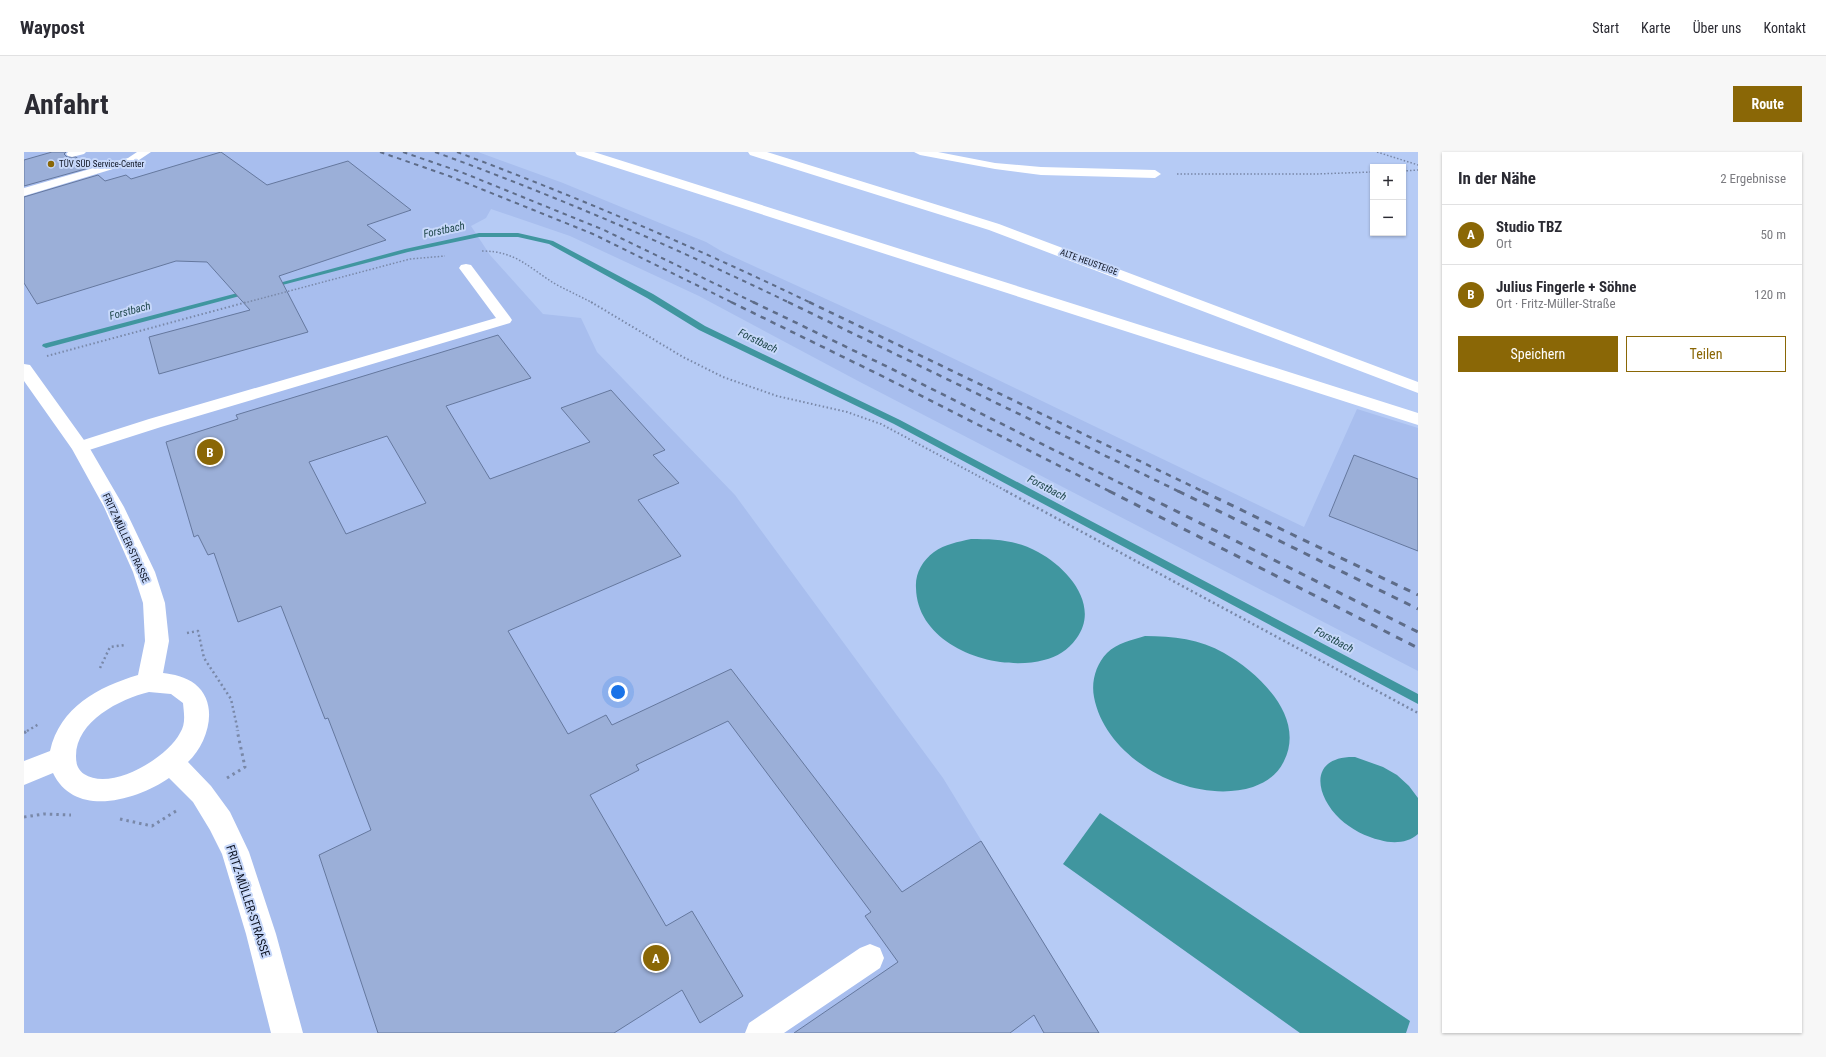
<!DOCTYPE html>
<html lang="de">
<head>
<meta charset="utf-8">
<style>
	body { margin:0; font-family:"Roboto Condensed",sans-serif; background:#f7f7f7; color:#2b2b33 }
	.controls { position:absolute; right:12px; top:12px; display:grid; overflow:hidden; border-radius:0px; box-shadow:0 1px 3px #0004 }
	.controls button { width:36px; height:36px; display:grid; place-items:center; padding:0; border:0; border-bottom:1px solid #e1e1e2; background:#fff; color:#2b2b33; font:20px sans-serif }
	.you { position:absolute; left:594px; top:540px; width:14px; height:14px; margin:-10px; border:3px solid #fff; border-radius:50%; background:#1a73e8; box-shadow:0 0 0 6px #1a73e833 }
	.badge { display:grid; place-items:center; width:26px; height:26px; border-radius:50%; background:#8a6706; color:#fff; font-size:13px; font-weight:700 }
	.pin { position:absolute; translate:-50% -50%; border:2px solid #fff; box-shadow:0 1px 4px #0006 }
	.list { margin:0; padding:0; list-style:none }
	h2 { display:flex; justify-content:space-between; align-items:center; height:52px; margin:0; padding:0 16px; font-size:17px }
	h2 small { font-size:13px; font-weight:400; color:#7c7c81 }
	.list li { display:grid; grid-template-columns:26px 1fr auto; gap:12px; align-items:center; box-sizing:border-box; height:60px; padding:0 16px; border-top:1px solid #e1e1e2 }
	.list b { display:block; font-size:15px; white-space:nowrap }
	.list p { margin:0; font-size:13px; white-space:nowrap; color:#7c7c81 }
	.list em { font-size:13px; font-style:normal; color:#7c7c81 }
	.actions { display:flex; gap:8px; padding:12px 16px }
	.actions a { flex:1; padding:9px 0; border:1px solid #8a6706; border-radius:0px; text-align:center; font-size:14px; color:#8a6706 }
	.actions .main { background:#8a6706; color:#fff }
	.map { position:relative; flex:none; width:1394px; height:881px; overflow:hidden; border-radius:0px }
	header { display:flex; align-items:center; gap:24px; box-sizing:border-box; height:56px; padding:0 20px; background:#fff; border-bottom:1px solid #e1e1e2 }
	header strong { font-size:19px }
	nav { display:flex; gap:22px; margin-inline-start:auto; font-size:14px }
	.intro { display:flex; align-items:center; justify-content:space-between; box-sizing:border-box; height:96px; padding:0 24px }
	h1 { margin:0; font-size:28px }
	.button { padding:10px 18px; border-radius:0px; background:#8a6706; color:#fff; font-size:14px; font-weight:700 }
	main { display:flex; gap:24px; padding:0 24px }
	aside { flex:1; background:#fff; border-radius:0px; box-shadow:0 1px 3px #0004 }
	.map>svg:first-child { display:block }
	.built { fill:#a8beee }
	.water { fill:#40969f }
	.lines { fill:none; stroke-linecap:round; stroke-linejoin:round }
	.stream { fill:#40969f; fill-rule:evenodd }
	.building { fill:#9bafd8; stroke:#65789e; fill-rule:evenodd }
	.path-far3 { stroke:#7988a8; stroke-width:1.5; stroke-dasharray:1.5 2; stroke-linecap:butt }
	.path-far2 { stroke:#7988a8; stroke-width:2; stroke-dasharray:1.5 2.5; stroke-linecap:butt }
	.path-far1 { stroke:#7988a8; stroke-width:2.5; stroke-dasharray:2 3; stroke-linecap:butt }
	.path { stroke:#7988a8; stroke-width:3; stroke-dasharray:2.5 4; stroke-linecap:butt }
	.lane { fill:#fff; fill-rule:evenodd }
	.street { fill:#fff; fill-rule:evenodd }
	.secondary { fill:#fff; fill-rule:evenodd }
	.rail-far2 { stroke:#5e6c88; stroke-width:2; stroke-dasharray:4.5 4.5; stroke-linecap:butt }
	.rail-far1 { stroke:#5e6c88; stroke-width:2.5; stroke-dasharray:5.5 5.5; stroke-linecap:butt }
	.rail { stroke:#5e6c88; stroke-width:3; stroke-dasharray:7 7; stroke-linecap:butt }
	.poi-dot { fill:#8a6706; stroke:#c7d8fa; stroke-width:1.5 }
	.labels { text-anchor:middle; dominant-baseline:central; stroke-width:4; stroke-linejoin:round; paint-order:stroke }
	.far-poi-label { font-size:9px; fill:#0d1322; stroke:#c7d8fa; text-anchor:start }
	.far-street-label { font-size:9px; fill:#0d1322; stroke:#c7d8fa }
	.street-label { font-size:10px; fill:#0d1322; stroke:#c7d8fa }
	.water-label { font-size:11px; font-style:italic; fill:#21494d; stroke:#c7d8fa }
	.near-street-label { font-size:12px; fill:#0d1322; stroke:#c7d8fa }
</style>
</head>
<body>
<header>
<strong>Waypost</strong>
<nav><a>Start</a><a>Karte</a><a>Über uns</a><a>Kontakt</a></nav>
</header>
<div class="intro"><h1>Anfahrt</h1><a class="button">Route</a></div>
<main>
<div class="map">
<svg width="1394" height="881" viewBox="0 0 1394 881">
	<rect width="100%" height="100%" fill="#b6cbf5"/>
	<path class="built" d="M0 0H454L539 31 682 90 699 100 870 178 1280 375 1333 257 1394 276V519L836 230 675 144 546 84 467 57 462 66 447 74 466 103 519 162 557 166 573 200 711 343 919 626 1075 881H0Z"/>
	<path class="water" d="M947 387C970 387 993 388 1014 400 1044 416 1077 454 1052 487 1044 498 1033 505 1020 508 972 521 893 494 892 436 891 422 898 409 910 400 921 392 934 390 947 387Z
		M1121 484C1149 484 1176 487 1200 501 1235 521 1282 565 1260 609 1254 622 1243 630 1229 635 1169 654 1082 609 1070 545 1067 530 1072 512 1083 501 1093 491 1108 488 1121 484Z
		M1331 605 1359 615 1373 623 1385 634 1394 646V682C1384 691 1369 692 1356 688 1342 685 1327 677 1316 667 1290 642 1285 604 1331 605Z
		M1076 661 1386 869 1382 881H1276L1039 712Z"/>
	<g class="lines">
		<path class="stream" d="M455 81H494L529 89 629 142 681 174 876 268 1394 542V552L870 272 675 178 623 146 525 92 494 85H455L384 100 247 136 244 134 381 97Z
			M225 138 229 140 227 141 22 196 18 194 19 192Z"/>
	</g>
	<path class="building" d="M28 0H42L40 2 43 5H52L65 16 0 34V8Z
		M197 0 243 33 324 9 387 58 343 73 362 88 255 124 284 180 135 222 125 185 226 158 183 110 152 109 13 152 0 131V45L74 23 81 29 102 23 107 27Z
		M474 183 507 226 422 254 466 327 566 290 537 256 587 238 641 298 629 303 655 331 614 348 657 404 484 479 544 582 582 563 588 573 707 517 878 740 957 689 1075 881H1020L1010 863 986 881H770L874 810 841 764 847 760 704 569 612 613 615 618 566 643 642 774 668 759 719 844 676 871 658 838 590 881H354L295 703 347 678 304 566 301 567 257 454 214 470 190 401 184 403 174 383 170 385 142 290 214 267 212 263ZM363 284 402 351 322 382 285 310Z
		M1330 303 1394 327V399L1305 364Z"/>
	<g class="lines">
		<path class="path-far3" d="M1353 0 1394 13
			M1379 19 1394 18
			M1153 22H1291L1349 20
			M458 99C493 99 506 117 533 133 545 139 557 145 569 151
			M220 151 386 107 421 104"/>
		<path class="path-far2" d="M567 150 659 205 699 225 753 244 823 260 857 272 984 340
			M23 204 223 150"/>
		<path class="path-far1" d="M982 339 1394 561
			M163 481 174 479 180 506 207 547 214 579
			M76 516 86 495 101 493
			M3 579 15 572"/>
		<path class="path" d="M0 581 4 578
			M203 626 221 615 213 578
			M0 665 20 662 47 663
			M96 667 128 674 152 659"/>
		<path class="lane" d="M44 0H62L60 2 48 5 44 4 42 2Z
			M113 0H127L112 10 0 44V36L104 6Z
			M890 0H914L971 11 1017 15 1131 18 1137 22 1131 26 1017 23 971 17 896 3Z
			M442 112 447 113 486 165 488 168 486 171 137 275 62 299 56 301 50 299 47 295 50 291 125 267 472 166 435 116 437 113Z
			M846 792 856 796 860 806 856 816 760 881H721L725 871 836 796Z"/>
		<path class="street" d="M724 0H743L975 72 1394 230V241L965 78 726 3Z"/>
		<path class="secondary" d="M551 0H570L1394 261V273L553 3Z
			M0 212 6 213 65 295 100 355 131 420 141 451 145 489 139 521C149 522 162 525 171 532 196 552 184 591 164 610L187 634 206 660 225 700 252 782 279 881H247L222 782 198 702 186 678 169 650 145 626C113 648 51 667 29 621L0 633V609L26 599C36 555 74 535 114 523L121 489 119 451 109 420 80 355 48 297 0 229ZM125 540 147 542 159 551C160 562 162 572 156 581 143 606 87 640 60 622 53 617 52 611 52 604 52 569 96 547 125 540Z"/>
		<path class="rail-far2" d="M356 0 425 24 569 82 709 151
			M379 0 437 20 580 78 731 151
			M411 0C532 44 650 95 766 151
			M433 0C553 45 671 95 787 151"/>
		<path class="rail-far1" d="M707 150 860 225 1087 340
			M729 150 868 217 1114 340
			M764 150 1156 340
			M785 150 1180 340"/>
		<path class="rail" d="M1085 339 1394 496
			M1112 339 1394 480
			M1154 339 1394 457
			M1178 339 1394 443"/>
	</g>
	<circle class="poi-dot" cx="27" cy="12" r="4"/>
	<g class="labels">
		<g class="far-poi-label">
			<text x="35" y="12">TÜV SÜD Service-Center</text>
		</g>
		<g class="far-street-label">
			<text transform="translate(1065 110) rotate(20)">ALTE HEUSTEIGE</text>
		</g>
		<g class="street-label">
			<text transform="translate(102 386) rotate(65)">FRITZ-MÜLLER-STRASSE</text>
		</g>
		<g class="water-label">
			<text transform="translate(420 78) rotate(-12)">Forstbach</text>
			<text transform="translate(106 159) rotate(-15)">Forstbach</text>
			<text transform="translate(734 189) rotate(26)">Forstbach</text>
			<text transform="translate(1023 336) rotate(28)">Forstbach</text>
			<text transform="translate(1310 488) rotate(28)">Forstbach</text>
		</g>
		<g class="near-street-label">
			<text transform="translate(224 749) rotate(72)">FRITZ-MÜLLER-STRASSE</text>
		</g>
	</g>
</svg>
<div class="controls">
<button>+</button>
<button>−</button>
</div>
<div class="you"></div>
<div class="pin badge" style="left:632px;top:806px">A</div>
<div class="pin badge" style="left:186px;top:300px">B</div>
</div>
<aside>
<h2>In der Nähe<small>2 Ergebnisse</small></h2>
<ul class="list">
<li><span class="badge">A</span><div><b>Studio TBZ</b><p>Ort</p></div><em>50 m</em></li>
<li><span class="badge">B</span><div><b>Julius Fingerle + Söhne</b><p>Ort · Fritz-Müller-Straße</p></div><em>120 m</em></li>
</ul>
<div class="actions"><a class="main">Speichern</a><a>Teilen</a></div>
</aside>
</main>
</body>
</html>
